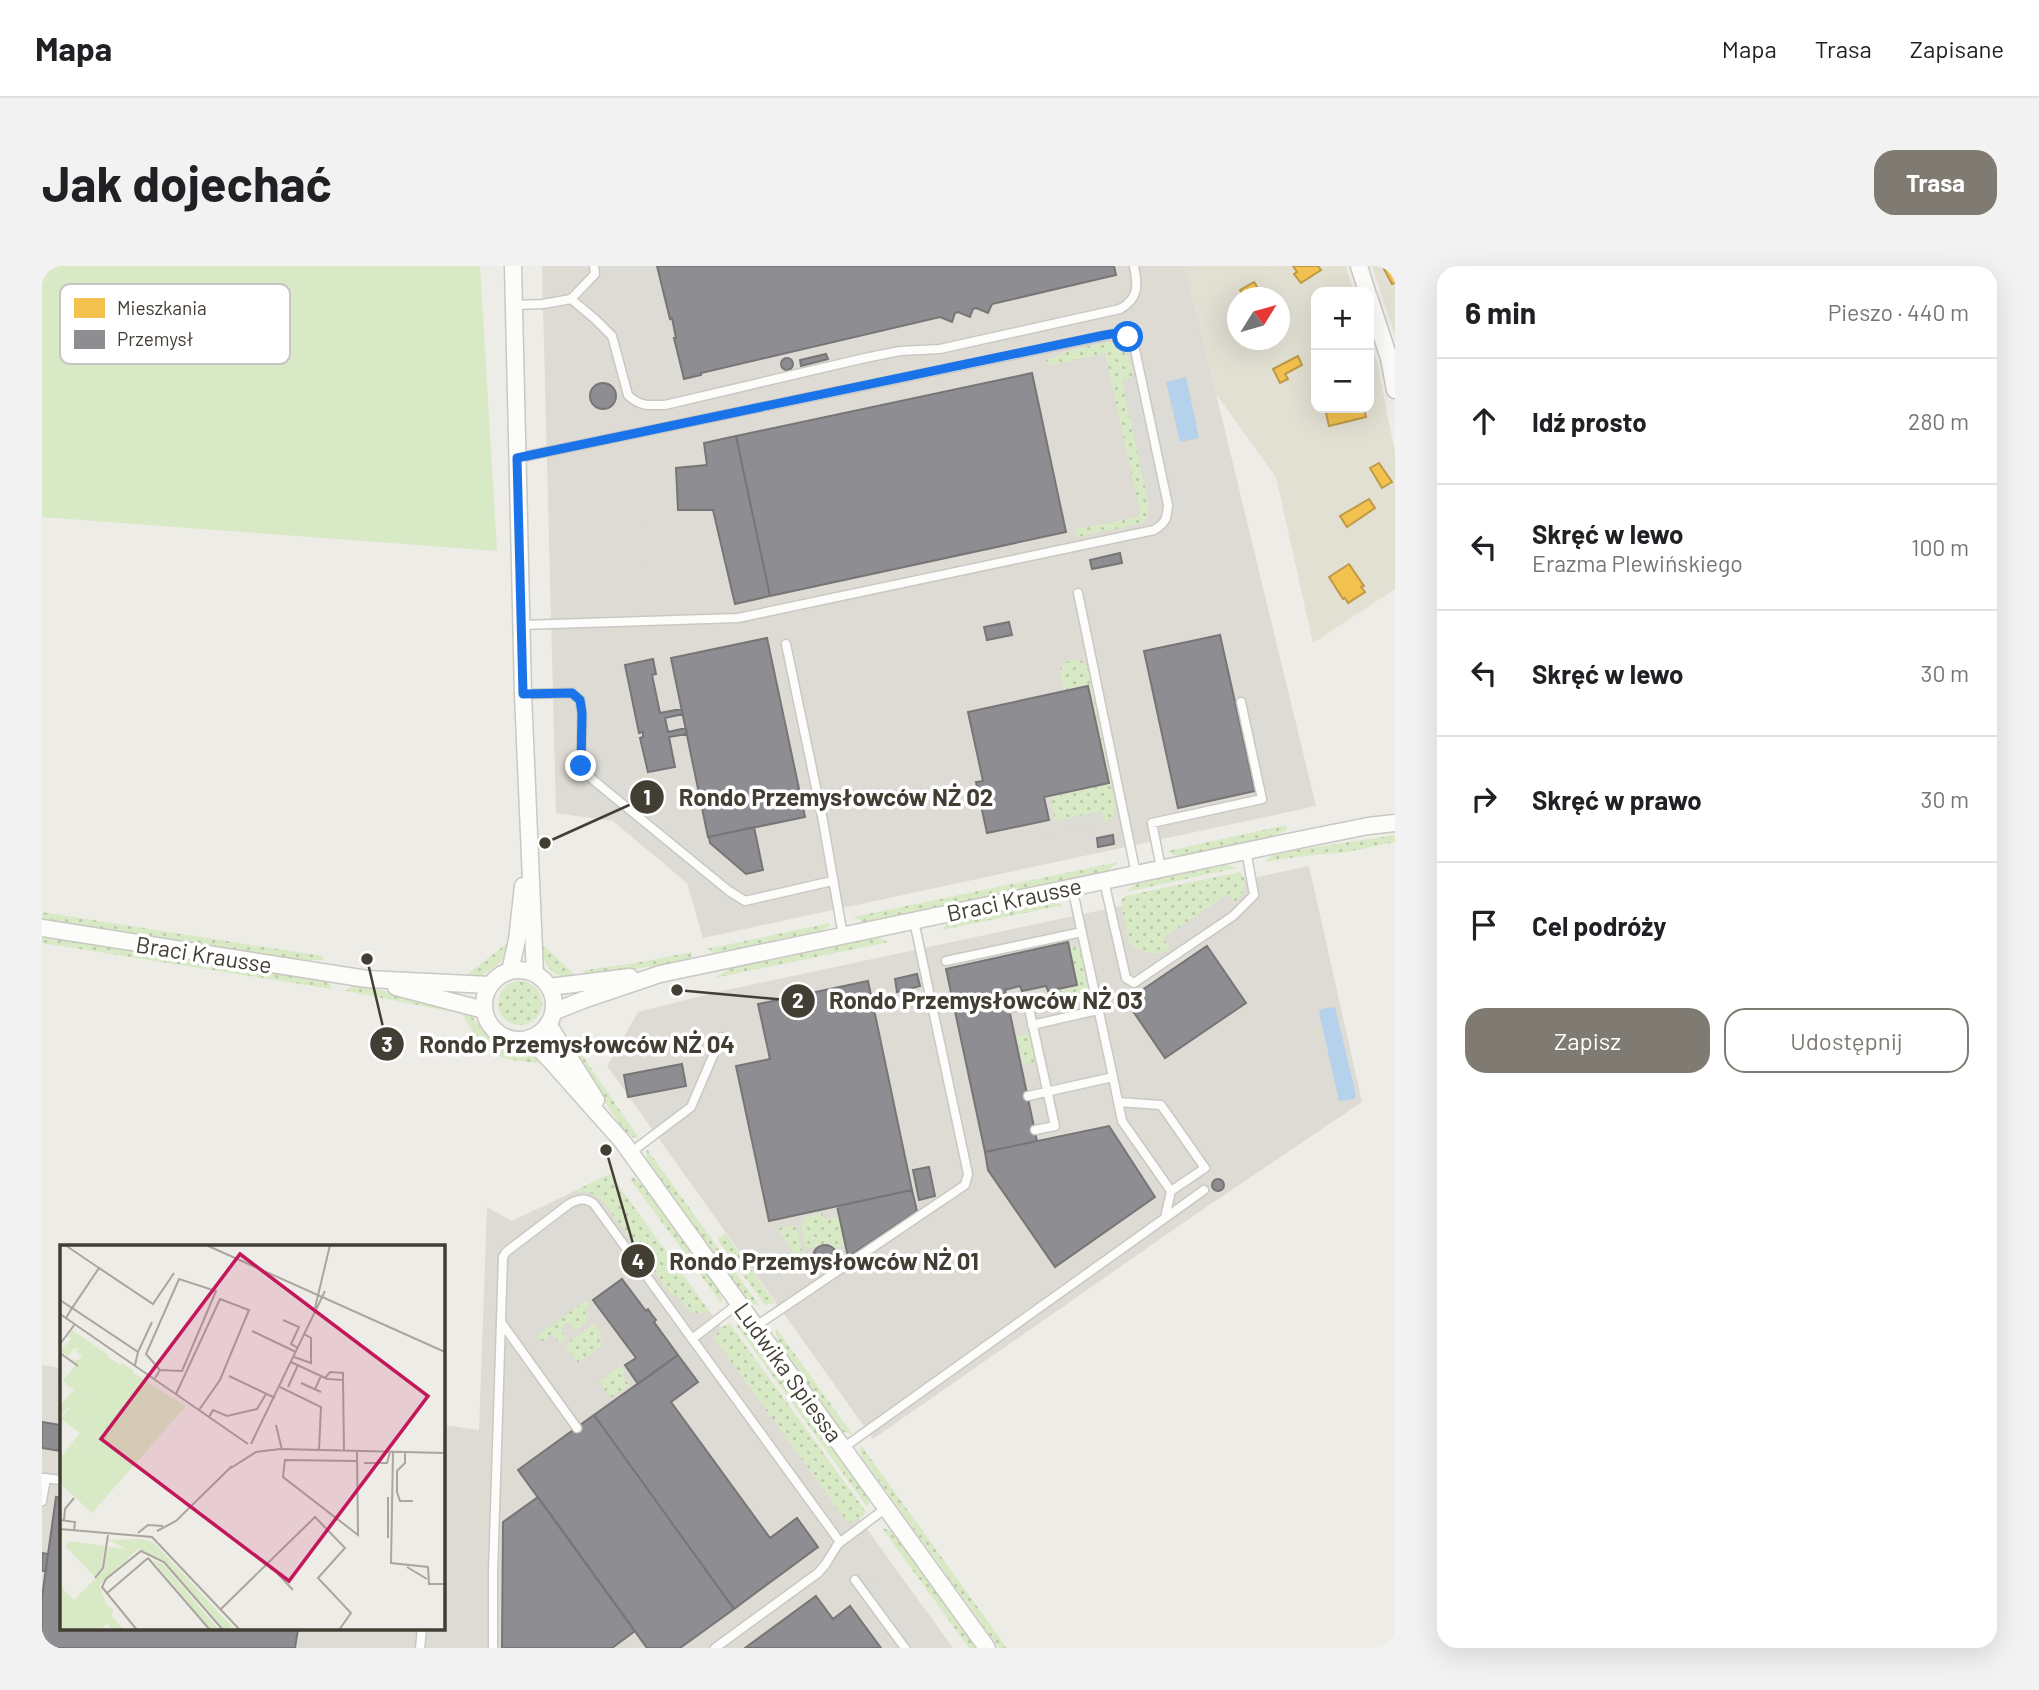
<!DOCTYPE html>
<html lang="pl">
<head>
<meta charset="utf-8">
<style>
	body { margin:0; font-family:Barlow,sans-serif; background:#f2f2f2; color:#202124 }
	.controls { position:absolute; right:21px; top:21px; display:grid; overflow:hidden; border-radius:14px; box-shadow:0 7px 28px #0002 }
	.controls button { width:63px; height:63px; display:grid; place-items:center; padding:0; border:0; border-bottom:2px solid #e0e0e0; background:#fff; color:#202124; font:35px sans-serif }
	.compass { position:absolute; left:1185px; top:21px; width:63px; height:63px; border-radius:50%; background:#fff; box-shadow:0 7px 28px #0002; rotate:53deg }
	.stop { position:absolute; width:21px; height:21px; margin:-16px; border:5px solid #1a73e8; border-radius:50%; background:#fff }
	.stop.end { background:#1a73e8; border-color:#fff; box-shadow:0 2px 7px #0008 }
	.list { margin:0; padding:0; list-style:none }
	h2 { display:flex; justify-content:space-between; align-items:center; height:91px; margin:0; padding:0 28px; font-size:30px }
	h2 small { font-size:23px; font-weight:400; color:#757577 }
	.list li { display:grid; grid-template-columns:46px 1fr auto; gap:21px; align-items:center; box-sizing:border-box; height:126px; padding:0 28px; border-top:2px solid #e0e0e0 }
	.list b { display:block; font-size:26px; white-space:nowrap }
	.list p { margin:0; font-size:23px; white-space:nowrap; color:#757577 }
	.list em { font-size:23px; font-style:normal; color:#757577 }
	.actions { display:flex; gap:14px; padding:21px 28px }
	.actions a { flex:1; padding:16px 0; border:2px solid #7f7b72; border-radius:21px; text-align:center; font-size:24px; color:#7f7b72 }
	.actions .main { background:#7f7b72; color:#fff }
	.icon { flex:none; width:38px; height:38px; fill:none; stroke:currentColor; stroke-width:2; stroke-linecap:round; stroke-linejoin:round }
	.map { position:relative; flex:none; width:1353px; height:1382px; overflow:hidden; border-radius:21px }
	header { display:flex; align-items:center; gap:42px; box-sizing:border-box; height:98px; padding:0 35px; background:#fff; border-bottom:2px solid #e0e0e0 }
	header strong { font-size:33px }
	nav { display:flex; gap:38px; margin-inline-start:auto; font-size:24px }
	.intro { display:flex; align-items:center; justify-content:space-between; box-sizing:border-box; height:168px; padding:0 42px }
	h1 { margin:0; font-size:49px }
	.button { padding:18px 32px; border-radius:21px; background:#7f7b72; color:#fff; font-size:24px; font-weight:700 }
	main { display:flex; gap:42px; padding:0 42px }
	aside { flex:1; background:#fff; border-radius:21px; box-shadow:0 7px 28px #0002 }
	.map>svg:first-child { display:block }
	.residential { fill:#e2dfd3; fill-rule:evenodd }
	.industrial { fill:#dedbd4 }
	.grass { fill:url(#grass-dots) }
	.garden { fill:#d8e9c5 }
	.parking { fill:#dddbd6 }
	.water { fill:#b5d1ec }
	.homes { fill:#f2c14e; stroke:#be9a46; stroke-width:2 }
	.industry { fill:#8d8d92; stroke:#777576; stroke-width:2 }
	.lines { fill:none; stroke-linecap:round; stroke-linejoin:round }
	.lane-casing { stroke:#cac8c2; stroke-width:11 }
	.street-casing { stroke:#cac8c2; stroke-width:19 }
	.lane { stroke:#fcfcfb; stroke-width:8 }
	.street { stroke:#fcfcfb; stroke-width:16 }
	.route { stroke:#1a73e8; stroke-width:9 }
	.labels { text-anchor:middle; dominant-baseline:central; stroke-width:7; stroke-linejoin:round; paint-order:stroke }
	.street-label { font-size:23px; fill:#433e33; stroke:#fff }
	.inset-road { fill:none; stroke:#aaa69e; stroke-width:2 }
	.view { fill:#c2185b; fill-opacity:0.15; stroke:#c2185b; stroke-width:3.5 }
	.inset-edge { fill:none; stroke:#433e33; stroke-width:3.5 }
	.key { fill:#fff; stroke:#c7c5c2; stroke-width:2 }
	.key-label { font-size:19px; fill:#433e33 }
	.leader { fill:none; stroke:#433e33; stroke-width:2.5 }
	.callout-dot { fill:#433e33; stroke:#fff; stroke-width:2.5 }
	.mark-label { font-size:21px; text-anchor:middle; font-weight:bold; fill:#fff }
	.callout-label { font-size:24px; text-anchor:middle; font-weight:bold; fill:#433e33; stroke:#fff; stroke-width:7; stroke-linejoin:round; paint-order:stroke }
</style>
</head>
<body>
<header>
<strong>Mapa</strong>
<nav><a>Mapa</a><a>Trasa</a><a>Zapisane</a></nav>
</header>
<div class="intro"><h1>Jak dojechać</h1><a class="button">Trasa</a></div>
<main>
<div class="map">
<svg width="1353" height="1382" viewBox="0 0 1353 1382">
	<defs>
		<pattern id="grass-dots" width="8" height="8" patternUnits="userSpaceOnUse" patternTransform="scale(1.75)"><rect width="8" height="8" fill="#d8e9c5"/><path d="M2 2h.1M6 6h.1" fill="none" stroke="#bbc9aa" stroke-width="1.8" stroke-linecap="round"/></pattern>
	</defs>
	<rect width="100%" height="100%" fill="#eeece6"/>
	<path class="residential" d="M1143 0H1304L1312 26H1274V142H1327V71L1335 96 1353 187V323L1271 377 1234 211 1174 128ZM1196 32H1238V74H1196Z
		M1330 0H1353V68Z"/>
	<path class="industrial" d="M500 0H1143L1274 540 661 672 645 617 571 555 514 547Z
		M1267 600 1320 836 1154 948 831 1173 565 800 596 746 675 726Z
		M568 908 911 1382H0V1099L19 1102V1363H401V1159L437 1164 445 941 470 955Z"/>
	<path class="grass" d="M1065 76C1084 79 1087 90 1091 108L1088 112 1080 114 1106 235V251L1101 257 1035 271 1034 263 1096 251 1098 247 1063 87 1006 100 1004 94 1026 85Z
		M1029 394 1040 395 1046 402 1073 538 1072 550 1062 557 1059 546 1013 555 1009 531 1068 518 1047 419 1021 424 1018 404 1023 397Z
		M1244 559 1245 564 1233 569 1141 590 1131 589 1126 585Z
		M1353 569V576L1305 586 1253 591 1223 596 1227 591 1235 587Z
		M1076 596 1064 606 824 656H820L811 651Z
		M1179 598 1195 602 1084 626 1096 616Z
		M1198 606 1203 612C1203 623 1200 631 1192 637L1186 629 1122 672 1128 681 1119 687 1112 688 1103 686 1092 681 1086 674 1079 635 1083 630Z
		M1004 635 1021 639 900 664 906 656Z
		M0 646 280 690 282 694H256L0 653Z
		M788 657 787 660 780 665 673 688 665 683Z
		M0 670 282 715 289 719 290 723 0 677Z
		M834 671 846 676 673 712 688 702Z
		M464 678 469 679C463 695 449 705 434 712L423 710Z
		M497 680H502L533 709 532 712C512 713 501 699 497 680Z
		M1037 680 1047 727 1045 738 1039 742 1036 730 1005 737 1003 728 1035 721 1027 682Z
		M650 686 649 691 642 695 543 711 542 706 544 704 599 696Z
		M456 737a22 22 0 1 1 44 0a22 22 0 1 1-44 0Z
		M314 720 365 729 409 743 406 745 304 725 307 722Z
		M419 742C437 753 438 767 454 777 469 786 487 782 501 793L496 797C464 793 452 795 432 767 427 759 420 751 419 742Z
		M987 768 993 796 981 798 975 770Z
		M531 783H536L597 872 590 871 582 864 528 785Z
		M605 883 717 1039 711 1038 705 1033 604 894Z
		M568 908 667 1045C650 1053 643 1040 634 1028L630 1030 560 934 549 927 532 925Z
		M591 911 603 921 676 1022 680 1034 679 1037 588 913Z
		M780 947 782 953 796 951 803 980 792 982 787 977 764 983 758 957 763 956V951Z
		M754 959 760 985 769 998 763 1002 739 969 737 962Z
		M683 967 733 1037 723 1039 676 975 677 972Z
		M544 1034 549 1040 542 1045 546 1050 543 1052 546 1056 533 1065 526 1056 518 1062 524 1073 518 1078 510 1068 499 1076 495 1070Z
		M552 1058 561 1071 557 1074 560 1080 536 1097 523 1079Z
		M688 1058 824 1246 819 1252 806 1257 672 1072 680 1061Z
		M693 1058 706 1063 823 1226 827 1233 826 1242Z
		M734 1062 811 1169 800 1165 737 1078 734 1069Z
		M578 1100 583 1106 580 1109 587 1119 569 1132 557 1116Z
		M818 1178 965 1382H957L819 1190Z
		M840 1262 853 1266 935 1382H927Z"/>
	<path class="garden" d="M0 0H438L455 285 0 251Z"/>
	<path class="parking" d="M563 0H611L637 111 602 119 599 108 590 111Z
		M730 94 732 105 650 124 647 114Z
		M1116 106 1145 244 1135 246 1105 108Z
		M1091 111 1117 233 1106 235 1080 114Z
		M649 167 651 177 596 189 594 178Z
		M599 191 603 342 528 346 524 193Z
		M660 271 663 340 626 341 624 273Z
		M564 364V375L536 376 535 365Z
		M1215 428 1238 530 1226 533 1203 431Z
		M545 452H556L557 489 562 498 699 613 686 631 698 641 691 650 536 522 547 493Z
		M1059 545 1062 557 988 573 986 561Z
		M1048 573 1050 585 954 605 952 594Z
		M1186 628 1192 637 1128 681 1121 672Z
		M998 658 1000 669 954 679 951 668Z
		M1037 730 1058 834 1026 841 1004 737Z
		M1247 751 1252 757 1261 751 1276 773 1270 777 1276 787 1270 791 1285 812 1287 827 1177 902 1128 832Z
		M662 769 673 774 658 810 647 806Z
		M639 828 646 837 613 861 607 852Z
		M698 854 717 946 683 954 665 861Z
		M538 939 551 957 478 1009 471 1000 476 996 470 988Z
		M729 962 758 1003 730 1023 693 971 701 965 715 963 720 969Z
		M558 967 571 985 480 1051 474 1042 478 1038 472 1030Z
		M574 999 581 1007 495 1070 488 1062Z
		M594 1005 614 1032 606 1039 586 1011Z
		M627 1052 659 1094 650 1101 619 1058Z
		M826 1302 884 1382H868L815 1309Z"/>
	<path class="water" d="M1144 111 1157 172 1138 176 1124 116Z
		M1293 741 1314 829 1312 833 1297 835 1277 746 1279 743Z"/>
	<path class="homes" d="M1251 0H1276L1279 4 1259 17 1252 8 1255 6Z
		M1344 0H1353V17L1350 18 1342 3 1345 2Z
		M1212 16 1221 30 1203 32 1198 24Z
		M1256 90 1260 99 1243 108 1246 113 1238 117 1231 103Z
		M1306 142H1322L1324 151 1287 160 1284 147Z
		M1337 197 1350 216 1340 222 1328 202Z
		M1327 233 1333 242 1305 261 1298 250Z
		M1307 298 1322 320 1319 321 1323 326 1306 337 1303 332 1301 333 1287 311Z"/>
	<path class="industry" d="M615 0H1072L1074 9 950 38 946 47 934 42 931 43 928 51 916 46 913 47 910 56 898 51 659 107V109L642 113 632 72H634L630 52 628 53Z
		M784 88 786 93 759 100 758 94Z
		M739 98a6 6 0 1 1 12 0a6 6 0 1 1-12 0Z
		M990 107 1024 266 728 330 694 170Z
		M548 130a13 13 0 1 1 26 0a13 13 0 1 1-26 0Z
		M694 170 728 330 693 338 671 244H636L634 202 665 199 662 177Z
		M1078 287 1080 297 1050 303 1048 294Z
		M967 356 970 369 945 374 942 361Z
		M1178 369 1213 525 1136 542 1102 385Z
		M725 372 763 551 666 571 629 392Z
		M611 393 614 408 610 409 618 447 639 443 641 448 623 452 626 466 644 462 645 468 627 471 633 501 606 506 598 472 601 471V466L597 467 583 399Z
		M1046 420 1067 517 1002 531 1007 554 945 567 934 516 941 515 926 446Z
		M712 561 721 604 704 608 668 577 667 571Z
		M1071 569 1072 578 1056 581 1055 572Z
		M1026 676 1035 719 1006 725 1004 720 980 725 978 720 963 724 995 875 943 886 904 703Z
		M1165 680 1204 737 1123 792 1084 735Z
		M875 708 878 720 855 726 853 713Z
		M826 715 870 924 727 955 694 800 728 793 716 738Z
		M640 798 644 820 586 831 582 809Z
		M1067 860 1113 931 1013 1001 946 904 943 886Z
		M887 901 893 930 877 934 871 904Z
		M1170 919a6 6 0 1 1 12 0a6 6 0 1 1-12 0Z
		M870 924 875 945 806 991 795 940Z
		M771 991a12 12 0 1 1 24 0a12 12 0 1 1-24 0Z
		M580 1013 604 1045 606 1043 610 1049 614 1054 612 1056 636 1089 596 1118 583 1099 594 1092 551 1034Z
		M636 1089 656 1116 629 1136 728 1272 755 1252 776 1281 692 1343 552 1149Z
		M552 1149 692 1343 638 1382H605L476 1204Z
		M0 1156 19 1159V1185L0 1182Z
		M14 1231 19 1232V1363H256L253 1382H0V1331Z
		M496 1231 593 1365 570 1382H460L461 1256Z
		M0 1287 6 1288 4 1305H0Z
		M774 1330 791 1353 808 1340 839 1382H703Z"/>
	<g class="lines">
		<g class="lane-casing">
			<path id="lane" d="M529 33 553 53 570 70 586 129C598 141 607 139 623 139L823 92 858 85 898 83 1078 43C1097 32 1096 20 1092 0
				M472 39 501 38 529 33 553 8 552 0
				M475 192 1076 67 1086 71 1092 79 1126 239C1125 252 1124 257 1112 264L696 352 480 359
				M1036 327 1094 608
				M744 378 781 555 801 670
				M481 428 530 427 538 434 540 447 539 500 550 513 687 625 703 635 790 615
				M1119 602 1110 557 1220 533 1199 436
				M1062 615 1084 712 1092 717 1191 650 1212 629 1204 584
				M904 695 1040 666
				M967 742 986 738 1013 860 993 864
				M990 759 1056 744
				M1071 811 1080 855 1129 925 1163 902 1119 839 1076 836
				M986 830 1071 811 1030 621
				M588 887 649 841 679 771
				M1123 952 1162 924
				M459 1056 535 1162
				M714 1060 923 919 926 908 872 655
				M650 1073 697 1037
				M801 1182 1123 952 1129 925
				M0 1212 19 1214
				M0 1235 4 1212
				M813 1314 863 1382
				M378 1382 380 1363
				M451 1382V1307L461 991 464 986 527 938C536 933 544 931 552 938L798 1276
				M673 1382 776 1307 783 1299 796 1278 844 1242"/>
		</g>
		<g class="street-casing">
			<path id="street" d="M471 0 481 428 493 708
				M1317 0 1325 26
				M1327 31 1347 92 1353 124
				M0 662 325 713 448 719
				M442 739a35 35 0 1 1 70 0a35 35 0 1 1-70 0Z
				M468 705 475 674 481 620
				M354 721 442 744
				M507 721 588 711
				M511 746 541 734 618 708 1266 572 1326 560 1353 557
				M506 758 554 834
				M487 772 508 794 580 875 945 1382"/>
		</g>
		<use href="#lane" class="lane"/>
		<use href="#street" class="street"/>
	</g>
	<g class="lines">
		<path class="route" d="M539 500 540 447 538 434 530 427 481 428 475 192 1063 69 1076 67 1086 71"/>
	</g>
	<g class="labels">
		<g class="street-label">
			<text transform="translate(972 633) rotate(-12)">Braci Krausse</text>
			<text transform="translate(162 688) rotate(9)">Braci Krausse</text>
			<text transform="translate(747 1106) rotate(54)">Ludwika Spiessa</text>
		</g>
	</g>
	<g transform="translate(18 979)">
		<rect width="385" height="385" fill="#eeece6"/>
		<path d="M12 85 49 110 30 133 11 114 20 115 22 111 15 106 20 104 15 103 8 111 0 106 12 93 7 92ZM62 118 74 126 20 188 0 173 21 151 36 149ZM82 294 94 298 175 385H165L104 316 78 304 39 340 47 360 54 365 51 370 64 385H52L47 379 39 385H0V341L14 355 43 326 48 302 67 304 48 295ZM10 296 45 301 41 325 35 332 5 301ZM93 315 103 319 159 385H151Z" fill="#d8e9c5"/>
		<path d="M20 188 37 205 28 211 14 198 0 213Z" fill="#d8e9c5"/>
		<path d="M30 101 126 161 32 268 0 238V213L14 198 28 211 37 205 20 188 46 157 36 149 21 152 0 170V160L14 145 3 136Z" fill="#d8e9c5"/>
		<path class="inset-road" d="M5 0 39 23M146 0 385 107M0 55 12 63 39 23 93 59 114 28M255 63 270 0M0 69 188 199M6 73 12 63 78 107 75 120M223 75 239 82 231 99 238 103M192 86 236 107M0 99 15 79M78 107 92 77M0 108 18 121M234 112 251 118V93L244 89M231 117 261 131 255 144M169 131 215 153M261 131 265 133 268 134 283 135V128L270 127 265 133M95 133 100 125 122 126 156 46 119 34 86 109 100 125M283 135 284 206M241 138 261 147M220 142 261 162 259 205M228 142 238 120M116 149 160 54 189 65 160 135 139 165M149 172 153 165 167 171 197 164 206 149M216 180 222 205M191 199 265 46M333 207 331 318 368 322 369 339H385M345 207V218L337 226V247L340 256H353M297 216 225 215 223 232 298 290 297 206M304 218H327L330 207M171 223 196 207 220 204 385 208M0 275 15 277 14 286M4 275 5 264 14 253M0 284 92 292 180 385M97 286 116 276 172 221M78 288 88 280 103 281M328 293V252M88 313 150 385M347 322 367 334M218 329 233 345M35 333 43 323 48 290M46 349 88 313M161 364 255 272 285 303 258 333 291 368 279 385M77 385 42 342 46 334 81 306 104 317 163 385"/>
		<path class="view" d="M180 9 368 151 229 336 41 194Z"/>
		<rect width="385" height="385" class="inset-edge"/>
	</g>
	<rect x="18" y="18" width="230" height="80" rx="10" class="key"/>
	<rect x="32" y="32" width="31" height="20" fill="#f2c14e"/>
	<rect x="32" y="64" width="31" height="19" fill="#8d8d92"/>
	<g class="key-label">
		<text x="75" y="49">Mieszkania</text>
		<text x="75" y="80">Przemysł</text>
	</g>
	<path class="leader" d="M503 577L605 531M635 724L756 735M325 693L345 778M564 884L596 995"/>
	<g class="callout-dot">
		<circle cx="503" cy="577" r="7"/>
		<circle cx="635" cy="724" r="7"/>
		<circle cx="325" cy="693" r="7"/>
		<circle cx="564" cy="884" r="7"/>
		<circle cx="605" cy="531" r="18"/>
		<circle cx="756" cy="735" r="18"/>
		<circle cx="345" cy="778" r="18"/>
		<circle cx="596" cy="995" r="18"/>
	</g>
	<g class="mark-label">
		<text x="605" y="539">1</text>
		<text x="756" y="742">2</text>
		<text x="345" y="786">3</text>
		<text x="596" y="1003">4</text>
	</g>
	<g class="callout-label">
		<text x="794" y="540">Rondo Przemysłowców NŻ 02</text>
		<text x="944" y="743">Rondo Przemysłowców NŻ 03</text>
		<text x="535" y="787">Rondo Przemysłowców NŻ 04</text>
		<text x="782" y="1004">Rondo Przemysłowców NŻ 01</text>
	</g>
</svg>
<div class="controls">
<button>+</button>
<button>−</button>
</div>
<svg class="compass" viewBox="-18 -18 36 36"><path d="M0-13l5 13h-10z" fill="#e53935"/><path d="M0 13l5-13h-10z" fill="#757577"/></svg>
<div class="stop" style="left:1086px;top:71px"></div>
<div class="stop end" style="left:539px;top:500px"></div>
</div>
<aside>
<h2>6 min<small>Pieszo · 440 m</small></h2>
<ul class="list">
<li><svg class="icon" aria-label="ahead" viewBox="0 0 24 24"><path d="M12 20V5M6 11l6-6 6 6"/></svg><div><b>Idź prosto</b></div><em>280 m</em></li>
<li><svg class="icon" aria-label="left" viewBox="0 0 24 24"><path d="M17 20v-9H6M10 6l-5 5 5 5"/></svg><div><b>Skręć w lewo</b><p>Erazma Plewińskiego</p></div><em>100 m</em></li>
<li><svg class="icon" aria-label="left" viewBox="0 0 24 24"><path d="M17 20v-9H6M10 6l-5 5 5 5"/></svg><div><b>Skręć w lewo</b></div><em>30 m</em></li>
<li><svg class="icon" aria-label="right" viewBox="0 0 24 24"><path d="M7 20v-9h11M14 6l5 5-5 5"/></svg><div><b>Skręć w prawo</b></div><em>30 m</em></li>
<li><svg class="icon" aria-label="arrive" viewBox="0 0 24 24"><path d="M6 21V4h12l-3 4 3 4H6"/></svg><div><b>Cel podróży</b></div></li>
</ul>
<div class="actions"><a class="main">Zapisz</a><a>Udostępnij</a></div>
</aside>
</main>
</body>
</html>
